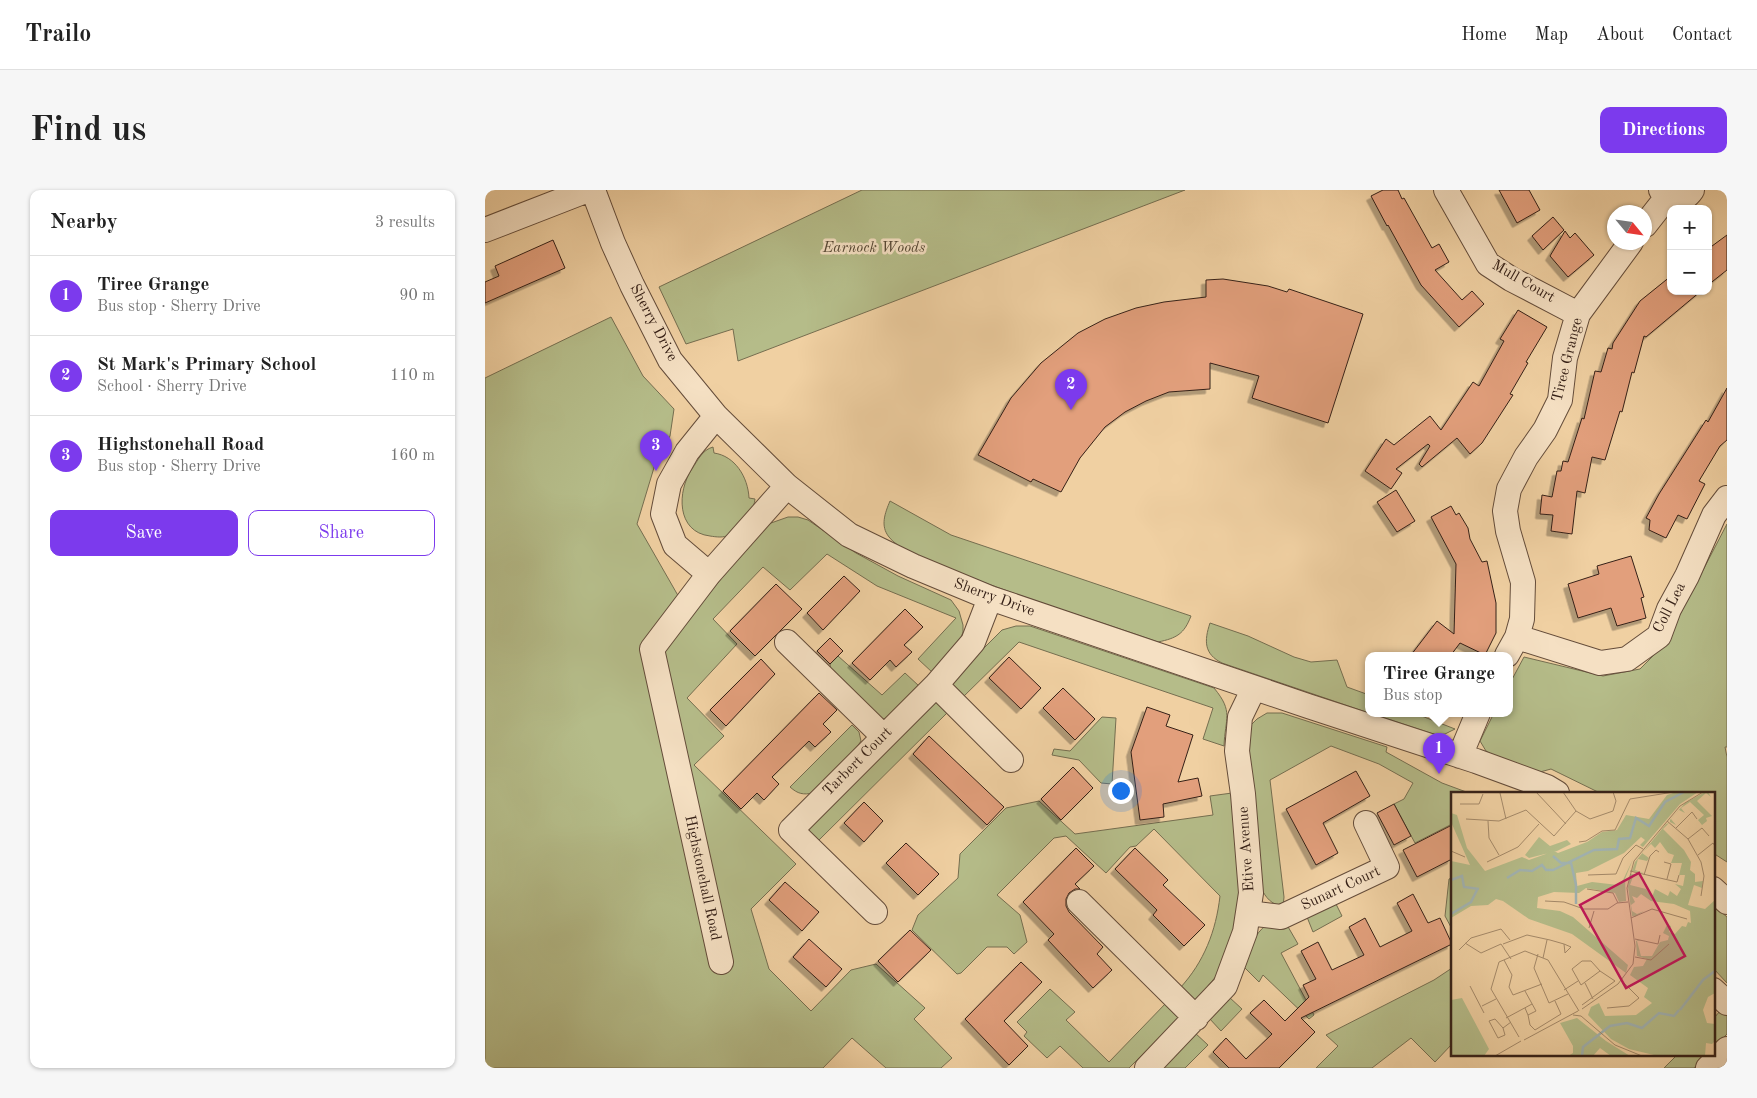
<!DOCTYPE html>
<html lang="en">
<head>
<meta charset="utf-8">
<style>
	body { margin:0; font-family:"Old Standard TT",serif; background:#f6f6f6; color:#222 }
	.controls { position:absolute; right:15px; top:15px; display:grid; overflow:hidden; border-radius:10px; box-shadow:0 1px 4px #0004 }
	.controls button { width:45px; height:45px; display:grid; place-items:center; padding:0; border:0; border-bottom:1px solid #e0e0e0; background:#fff; color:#222; font:25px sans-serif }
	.compass { position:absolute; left:1122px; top:15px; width:45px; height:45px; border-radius:50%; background:#fff; box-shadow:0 1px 4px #0004; rotate:119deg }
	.you { position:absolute; left:635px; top:600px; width:18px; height:18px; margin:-12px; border:4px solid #fff; border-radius:50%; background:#1a73e8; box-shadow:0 0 0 8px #1a73e833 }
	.badge { display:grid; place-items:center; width:32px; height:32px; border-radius:50%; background:#7c3aed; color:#fff; font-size:16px; font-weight:700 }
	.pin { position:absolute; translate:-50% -41px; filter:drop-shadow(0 1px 2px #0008) }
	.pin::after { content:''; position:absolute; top:26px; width:18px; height:15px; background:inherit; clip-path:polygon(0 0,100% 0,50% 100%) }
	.popup { position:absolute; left:880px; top:462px; width:148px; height:65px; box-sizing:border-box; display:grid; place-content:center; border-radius:10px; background:#fff; filter:drop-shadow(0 1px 4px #0005); font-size:16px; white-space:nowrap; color:#767676 }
	.popup b { font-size:19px; color:#222 }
	.popup::after { content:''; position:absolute; left:50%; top:100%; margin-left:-10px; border:10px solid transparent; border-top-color:#fff }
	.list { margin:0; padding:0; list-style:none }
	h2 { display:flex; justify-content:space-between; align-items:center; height:65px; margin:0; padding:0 20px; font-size:21px }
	h2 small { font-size:16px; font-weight:400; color:#767676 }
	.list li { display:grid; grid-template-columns:32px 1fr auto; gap:15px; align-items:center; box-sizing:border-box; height:80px; padding:0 20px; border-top:1px solid #e0e0e0 }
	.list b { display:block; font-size:19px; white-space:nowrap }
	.list p { margin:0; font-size:16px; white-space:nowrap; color:#767676 }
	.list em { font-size:16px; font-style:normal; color:#767676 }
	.actions { display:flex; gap:10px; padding:15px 20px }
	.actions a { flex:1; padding:11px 0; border:1px solid #7c3aed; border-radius:10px; text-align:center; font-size:18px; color:#7c3aed }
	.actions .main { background:#7c3aed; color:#fff }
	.map { position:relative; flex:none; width:1242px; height:878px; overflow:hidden; border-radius:10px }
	header { display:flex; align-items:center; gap:30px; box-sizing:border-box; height:70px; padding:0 25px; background:#fff; border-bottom:1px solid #e0e0e0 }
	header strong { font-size:24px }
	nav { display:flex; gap:28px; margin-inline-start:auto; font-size:18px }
	.intro { display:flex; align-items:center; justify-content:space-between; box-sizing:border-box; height:120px; padding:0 30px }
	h1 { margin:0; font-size:35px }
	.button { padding:12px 22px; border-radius:10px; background:#7c3aed; color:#fff; font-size:18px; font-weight:700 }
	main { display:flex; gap:30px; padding:0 30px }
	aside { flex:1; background:#fff; border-radius:10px; box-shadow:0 1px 4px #0004 }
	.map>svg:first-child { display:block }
	.green { fill:#b5bc89; stroke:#756e50 }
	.building { fill:#e29f7b; stroke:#352017; filter:url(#shadow) }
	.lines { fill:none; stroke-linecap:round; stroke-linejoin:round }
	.minor-casing { stroke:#644c3a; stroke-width:26 }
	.minor { stroke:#f5e0c3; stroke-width:24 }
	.labels { text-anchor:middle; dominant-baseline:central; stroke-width:5; stroke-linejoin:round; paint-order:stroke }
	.park-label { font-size:15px; font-style:italic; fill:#554734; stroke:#f5e0c3 }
	.street-label { font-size:15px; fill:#352017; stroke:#f5e0c3 }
	.inset-river { fill:none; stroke:#a1b3b2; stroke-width:2.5 }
	.inset-road { fill:none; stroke:#a58a6a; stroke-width:1 }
	.view { fill:#c2185b; fill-opacity:0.15; stroke:#c2185b; stroke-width:2.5 }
	.inset-edge { fill:none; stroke:#352017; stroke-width:2.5 }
</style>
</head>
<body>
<header>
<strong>Trailo</strong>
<nav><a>Home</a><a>Map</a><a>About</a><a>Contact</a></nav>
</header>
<div class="intro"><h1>Find us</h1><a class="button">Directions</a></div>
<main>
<aside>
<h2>Nearby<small>3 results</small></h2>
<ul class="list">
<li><span class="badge">1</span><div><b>Tiree Grange</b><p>Bus stop · Sherry Drive</p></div><em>90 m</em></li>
<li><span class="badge">2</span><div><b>St Mark's Primary School</b><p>School · Sherry Drive</p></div><em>110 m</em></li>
<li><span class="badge">3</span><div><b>Highstonehall Road</b><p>Bus stop · Sherry Drive</p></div><em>160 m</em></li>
</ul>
<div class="actions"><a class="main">Save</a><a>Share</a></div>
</aside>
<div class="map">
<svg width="1242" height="878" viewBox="0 0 1242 878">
	<defs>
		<filter id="shadow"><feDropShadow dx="-4.5" dy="4.5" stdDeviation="0" flood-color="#0004"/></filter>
	</defs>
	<rect width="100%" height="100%" fill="#f0d0a2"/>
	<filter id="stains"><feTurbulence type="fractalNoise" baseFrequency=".004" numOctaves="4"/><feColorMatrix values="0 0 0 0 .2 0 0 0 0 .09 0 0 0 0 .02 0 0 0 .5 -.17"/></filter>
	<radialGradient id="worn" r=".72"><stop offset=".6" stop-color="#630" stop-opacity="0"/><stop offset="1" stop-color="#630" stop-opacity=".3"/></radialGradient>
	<path class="green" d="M377 0H700L253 171 248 139 201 154 174 97Z
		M126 127 158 186 189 219 185 246 171 271 152 334 199 416 207 424 275 342 286 333 303 327H313L323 330 371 363 413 386 466 410 474 421 478 435V442L474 453 448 483 433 469 471 428 392 396 342 364 305 400 278 377 228 429 252 454 202 508 239 546 209 575 311 674 266 719 284 779 326 821 366 780 391 774 440 818 429 829 467 868 456 878H401L367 848 338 878H0V188Z
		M228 257 229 263C250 266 263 287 264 308L270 309C269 319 264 324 257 331 254 335 249 343 244 345 239 348 231 347 225 346 191 342 192 301 207 279 213 270 217 260 228 257Z
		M405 311 466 345 706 426C699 444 692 448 673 452 599 426 523 404 450 373 437 368 412 358 404 347 395 336 400 323 405 311Z
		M1242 334V557H1240L1242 567V672L1228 663V603H1115L1066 579 1055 582 1008 565 1001 561 995 551 1009 523H1024V495L1039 467 1118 486 1155 479 1179 455Z
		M725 433 763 446 809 467 826 472 852 470 862 497 884 505V523L737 473C719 464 719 451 725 433Z
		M531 436H545L729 498C749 522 740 528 739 556L718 549 728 518 534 452 476 509 462 495 517 440Z
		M353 466 397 505 420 483 434 496 404 527 398 529 392 527 346 481 345 474Z
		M451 505 466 519 332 652 319 639Z
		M782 523H797L902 557 901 562 957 593 984 603H967V634L930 653 909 614 919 609 928 593 894 574 846 556 785 590 799 707 798 717C786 714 781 708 776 698L760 560 765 536 772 529Z
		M885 523H929L970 539 960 544 952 545Z
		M617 527 631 528 627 594 616 593 594 570 567 565 569 559 585 561Z
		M367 535 374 542 376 551 372 557 328 603C318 605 313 604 305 597Z
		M747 603C752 662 766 733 732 785 725 794 717 803 709 812L695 798C719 772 731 741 735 706L669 639 651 656 645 657 621 683 581 646 569 648 512 705 535 725 542 752 529 764 522 757H502L476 783 472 784 427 740 433 725 473 688 475 664 521 618 554 611 590 644 728 625 725 606Z
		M967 688V739L960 726 964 689Z
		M851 714 857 726 828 742 822 727Z
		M1228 715 1242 727V793L1228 778Z
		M782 735H802L813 754 796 763 829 825 824 829 778 785 774 792 759 777C765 762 768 743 782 735Z
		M967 778V854L950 872 926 848 887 878H831L853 856 841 845 949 790Z
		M565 799 590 822 581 830 624 872 683 811 696 826 644 878H598L575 856 562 868 539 846 542 842 532 832Z
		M744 807 757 819 736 841 724 828Z
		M1236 820 1242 826V844L1228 858V829Z
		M709 842 723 855 700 878H674Z
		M1193 864H1222L1209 878H1179Z"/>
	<path class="building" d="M898 0H913L917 9 919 8 947 58 954 54 964 72 950 80 977 110 987 101 999 114 974 137 936 95 903 35 902 36 886 6Z
		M1014 0H1044L1055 20 1032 33Z
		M1068 27 1079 40 1058 60 1047 46Z
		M1080 41 1085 48 1090 43 1109 65 1083 87 1065 66Z
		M1242 45V80L1223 95V59Z
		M68 50 80 78 0 113V92L14 86 10 76Z
		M1186 86V101H1216L1161 147 1159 146 1149 183 1147 182 1137 222 1135 221 1120 270 1107 267 1100 303 1092 301 1087 344 1066 341 1068 325 1055 324 1057 305 1067 307 1072 281H1076L1078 271 1083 272 1097 228 1099 229 1110 181 1116 182 1123 158 1127 159 1128 153 1155 111Z
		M738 89 783 96 802 102 804 99 878 124 843 233 767 208 774 186 725 173V199L684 202 661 211 640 222 620 237 595 268 576 302 548 289 546 292 493 265 526 208 556 173 593 143 620 129 651 118 679 112 721 107V90Z
		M1033 120 1062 137 1041 172 1043 173 1025 204 1028 205 997 253 985 264 972 248 937 277 934 274 945 256 943 254 911 279 917 283 906 299 880 281 901 249 909 255 945 226 956 240 988 192 994 196 1019 151 1015 149Z
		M1242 198V250L1235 256 1214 291 1220 294 1202 329 1193 325 1181 348 1164 340 1165 330 1161 328 1174 304 1221 230 1223 232Z
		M911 300 930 331 912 342 892 312Z
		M966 316 971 325 974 323 983 338 985 349 997 372 1002 371 1011 413V443L1000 465 975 453 966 465H926L952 431 969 444 971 374 946 327Z
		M1146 366 1159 407 1156 408 1161 428 1132 436 1126 418 1093 428 1083 394 1114 384 1112 376Z
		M359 386 375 401 338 440 322 423Z
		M291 394 317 419 270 466 245 441Z
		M420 419 438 437 419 455 427 462 411 477 405 470 385 490 367 473Z
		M345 448 358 461 345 474 332 461Z
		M524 467 556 498 536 519 504 488Z
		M276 469 290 484 241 536 225 520Z
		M578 498 610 529 590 550 558 518Z
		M334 503 352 520 338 534 346 542 330 557 324 551 287 587 294 594 279 610 272 603 256 619 238 601Z
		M662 517 685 525 681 536 708 545 693 592 713 588 717 606 678 614 679 627 655 630 646 562Z
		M444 546 519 617 502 635 428 564Z
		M588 577 608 598 576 630 556 609Z
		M871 581 885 606 838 633 853 663 831 675 801 619Z
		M379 612 398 631 379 652 359 633Z
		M909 614 926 646 909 655 892 623Z
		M967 635V669L932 687 918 660Z
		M421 653 454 684 433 705 401 673Z
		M591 658 609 676 590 694 595 699H590L584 703 581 709V716L584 722 618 757 612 764 627 780 608 798 563 750 569 744 538 712Z
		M650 658 683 690 678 695 720 735 699 756 668 725 672 720 630 679Z
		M300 692 334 722 317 741 284 710Z
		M928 704 943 733 955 728 967 754 816 828 830 842 794 878H744L728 862 741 848 761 869 787 844 765 823 779 810 800 831 824 807 818 795 831 789 816 761 833 752 847 780 879 765 864 737 880 728 895 757 927 741 912 713Z
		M425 740 446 760 413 792 393 771Z
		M324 749 357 779 341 797 308 767Z
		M536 772 557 792 519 831 543 856 524 875 480 829Z"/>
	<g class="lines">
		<g class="minor-casing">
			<path id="minor" d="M108 0 128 53 147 95 185 170 231 226 302 296 364 345 428 376 505 408 823 516 991 571 1062 597 1072 603
				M961 0 1003 74 1026 89 1093 124
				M1176 0C1184 13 1199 12 1207 0
				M1160 35 1182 7
				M0 40 103 0
				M224 384 190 355 178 324 184 294 202 262 231 226
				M1032 447 1115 473 1142 469 1174 446 1184 419 1202 386 1229 325 1242 308
				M302 452 398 546
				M1022 465 1032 447 1037 429 1038 392 1023 341 1020 321 1024 299 1041 267 1060 240 1075 210 1080 168 1093 124 1146 52
				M451 495 526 570
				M975 566 993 523
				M1228 699 1242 712
				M594 712 711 828
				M390 722 306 640 451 495 488 452 505 408
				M763 723 796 727 902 677 881 633
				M236 772 167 459 224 384 302 296
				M1228 800 1242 813
				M662 878 740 796 760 742 766 703 758 604 752 561 755 527 769 498
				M1223 878 1242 859"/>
		</g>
		<use href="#minor" class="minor"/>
	</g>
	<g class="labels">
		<g class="park-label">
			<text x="389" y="58">Earnock Woods</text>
		</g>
		<g class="street-label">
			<text transform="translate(1038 92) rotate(30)">Mull Court</text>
			<text transform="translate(168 133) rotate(62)">Sherry Drive</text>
			<text transform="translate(1083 170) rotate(-76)">Tiree Grange</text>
			<text transform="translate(509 408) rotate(20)">Sherry Drive</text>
			<text transform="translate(1185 418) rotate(-63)">Coll Lea</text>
			<text transform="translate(373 572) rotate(-45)">Tarbert Court</text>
			<text transform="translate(762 659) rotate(-94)">Etive Avenue</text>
			<text transform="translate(217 688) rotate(78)">Highstonehall Road</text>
			<text transform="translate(856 699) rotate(-25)">Sunart Court</text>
		</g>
	</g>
	<g transform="translate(966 602)">
		<rect width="264" height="264" fill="#f0d0a2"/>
		<path d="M225 0H247L229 12 192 55 189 53 194 48 190 45 173 61 137 79 125 81 126 94 141 90 167 93 172 88 182 67 174 87 175 109 168 110 164 101 135 96 128 101 103 100 87 105 86 116 109 119 122 125 177 173 175 181 121 142 78 127 52 109 45 107 37 113 20 114 0 126V69L19 73 0 30V21L6 23 16 56 34 79 71 65 78 68 103 59 107 61 136 50 151 40 166 38 175 23 198 27 216 3ZM254 0H257L260 5 255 1 246 9 261 24 255 26 256 29 251 33 247 28 253 23 239 10 230 16 234 21 228 18 220 27 225 33 219 30V28L234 11ZM218 31 212 37 233 58 240 70 239 78 244 82V90L252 89 251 96 243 93 237 113 254 117 264 108V201L257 205 252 218 256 231 264 232V249L261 252 255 251 254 264H207L178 257 160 247 137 223 140 215 148 211 154 224 185 223 201 211 193 205 197 196 179 183 183 175 192 174 196 167 186 164 185 149 187 148H191L186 149 190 164H201L209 150 217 148 218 144 212 141 216 133 220 134 218 140 224 142 231 134 235 135 237 130 240 131 239 119 223 112 200 109 190 102 186 106 181 104 184 110 180 113 181 119 186 122 193 119 184 125 181 124 177 95 179 82H183L179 93 195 97 201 105 204 97 217 104 219 99 226 104 230 97 224 92 232 94 234 83H228L231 71H220L223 63 217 61 209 50 204 56 200 52 191 61 198 66 196 69 187 67 184 78 193 81 181 79 184 70 215 32ZM88 45 99 54 116 48 120 52 106 59 78 66 74 63ZM11 206 38 257 33 264H0V208ZM126 226 155 249 179 264H160L149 256 142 264H117L122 261V254L109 231Z" fill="#b5bc89"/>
		<path class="inset-river" d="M102 64 110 71H120L125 93V112M56 86 69 78 81 79 91 73 95 78H102L143 58 166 57 168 47 179 46 185 26 198 34 214 10 233 0M0 88 11 84 13 95 28 97M0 122 20 110 26 98M229 218 252 188 264 179M131 264 132 255 159 234 176 231 191 236 208 221 223 224 228 218"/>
		<path class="inset-road" d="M11 0H52M85 0 115 32M112 0 125 19 139 27 162 19 165 9 162 0M49 1 55 27M9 12H28L32 2M15 27 48 29 75 18 103 44 125 19M37 29 38 46 48 63M216 29 237 47 250 70 253 84 250 104M225 36 241 20 246 27M237 47 251 36 258 44M128 50 135 49 151 39 164 38 179 7 223 0M0 59 14 65M247 63 262 51 264 54M36 70 67 55 88 32M213 70 220 72 216 87M179 79 226 90 228 83M137 83 165 82 172 66 185 53 192 57M193 83 199 64 205 58 208 60M136 97 162 101 167 111M94 109 113 110 130 116M132 117H157L166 111 177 110M180 126 201 117 236 127M138 136 143 119M184 147 207 152 209 143M14 151 30 161 50 152 60 167M52 152 76 143 99 148 113 152 120 155 114 161 113 152M8 158 20 146 50 137 59 148M87 162 83 176 98 211 117 202M184 165 200 168 218 152M92 166 96 148M53 168 61 183 58 195 62 203 91 192M131 169H140L149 179 130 193 121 177ZM134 191 142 207M19 194 33 221M113 198 127 189M131 213 164 189 149 179M31 214 45 207M74 216 77 223 85 219 74 199M156 216 178 214 188 206 171 189M131 217 167 192 182 172 184 154 176 96 183 69 229 14 252 0M77 223 79 233 84 238 110 222 104 209M122 223 130 224 164 253 191 264M55 226 81 212M52 236 44 227 38 229 47 246 54 243 52 236 60 230M68 245 40 197 48 170 74 159 97 168 128 219M73 248 127 219M44 264 70 249"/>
		<path class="view" d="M188 81 234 164 175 196 129 113Z"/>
		<rect width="264" height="264" class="inset-edge"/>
	</g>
	<rect width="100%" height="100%" filter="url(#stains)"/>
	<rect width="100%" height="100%" fill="url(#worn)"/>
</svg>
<div class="controls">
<button>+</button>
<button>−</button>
</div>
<svg class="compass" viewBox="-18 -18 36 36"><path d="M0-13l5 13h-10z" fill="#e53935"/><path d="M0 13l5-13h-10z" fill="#767676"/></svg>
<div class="you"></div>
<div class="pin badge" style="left:954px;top:584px">1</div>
<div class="popup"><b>Tiree Grange</b>Bus stop</div>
<div class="pin badge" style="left:586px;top:220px">2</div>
<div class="pin badge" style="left:171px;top:281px">3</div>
</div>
</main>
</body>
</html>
